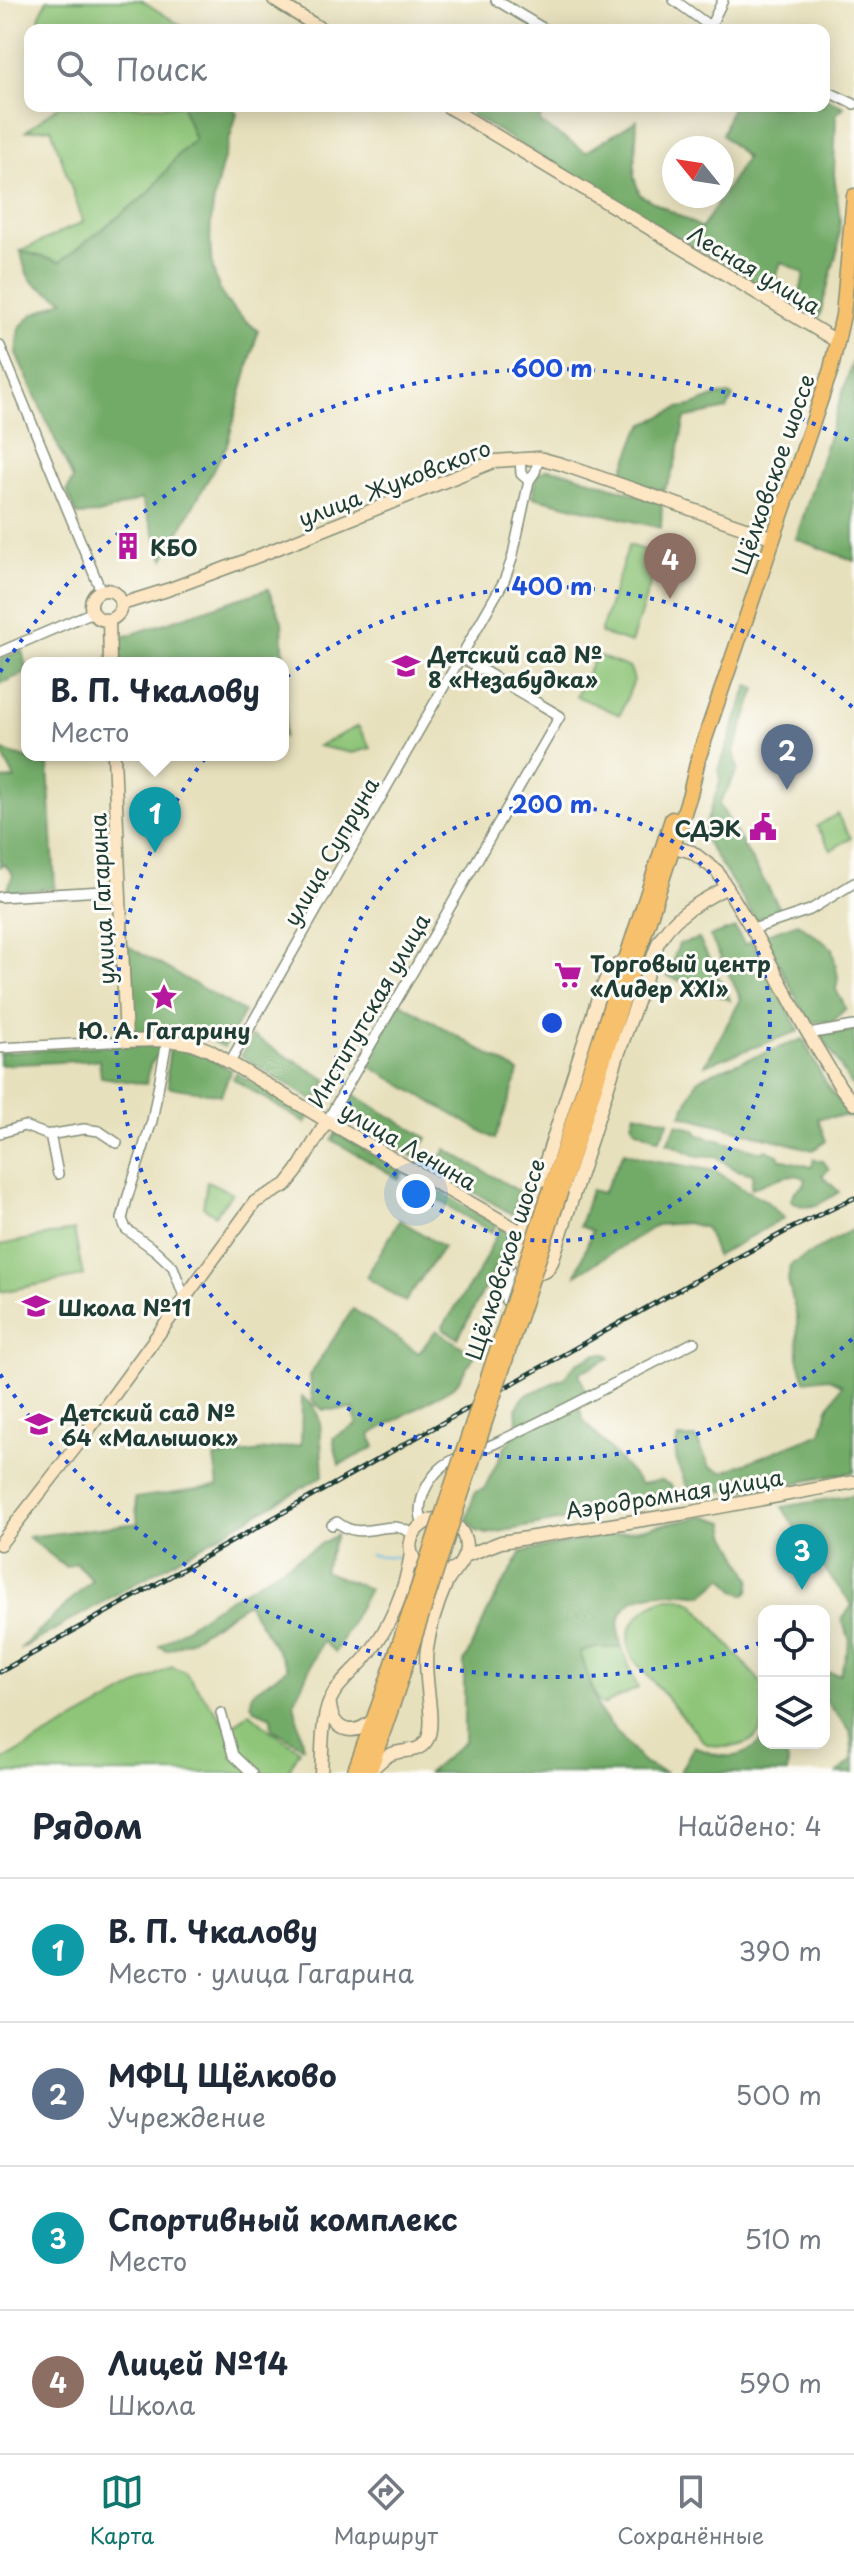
<!DOCTYPE html>
<html lang="ru">
<head>
<meta charset="utf-8">
<style>
	body { margin:0; font-family:"Playpen Sans",sans-serif; background:#f2f2f3; color:#1f2937 }
	.controls { position:absolute; right:24px; bottom:24px; display:grid; overflow:hidden; border-radius:16px; box-shadow:0 4px 20px #0003 }
	.controls button { width:72px; height:72px; display:grid; place-items:center; padding:0; border:0; border-bottom:2px solid #e0e1e3; background:#fff; color:#1f2937; font:40px sans-serif }
	.compass { position:absolute; left:662px; top:136px; width:72px; height:72px; border-radius:50%; background:#fff; box-shadow:0 4px 20px #0003; rotate:300deg }
	.you { position:absolute; left:416px; top:1194px; width:28px; height:28px; margin:-20px; border:6px solid #fff; border-radius:50%; background:#1a73e8; box-shadow:0 0 0 12px #1a73e833 }
	.badge { display:grid; place-items:center; width:52px; height:52px; border-radius:50%; background:#0f766e; color:#fff; font-size:26px; font-weight:700 }
	.pin { position:absolute; translate:-50% -66px; filter:drop-shadow(0 2px 4px #0008) }
	.pin::after { content:''; position:absolute; top:42px; width:28px; height:24px; background:inherit; clip-path:polygon(0 0,100% 0,50% 100%) }
	.popup { position:absolute; left:21px; top:657px; width:268px; height:104px; box-sizing:border-box; display:grid; place-content:center; border-radius:16px; background:#fff; filter:drop-shadow(0 2px 6px #0005); font-size:26px; white-space:nowrap; color:#747a83 }
	.popup b { font-size:30px; color:#1f2937 }
	.popup::after { content:''; position:absolute; left:50%; top:100%; margin-left:-16px; border:16px solid transparent; border-top-color:#fff }
	.list { margin:0; padding:0; list-style:none }
	h2 { display:flex; justify-content:space-between; align-items:center; height:104px; margin:0; padding:0 32px; font-size:34px }
	h2 small { font-size:26px; font-weight:400; color:#747a83 }
	.list li { display:grid; grid-template-columns:52px 1fr auto; gap:24px; align-items:center; box-sizing:border-box; height:144px; padding:0 32px; border-top:2px solid #e0e1e3 }
	.list b { display:block; font-size:30px; white-space:nowrap }
	.list p { margin:0; font-size:26px; white-space:nowrap; color:#747a83 }
	.list em { font-size:26px; font-style:normal; color:#747a83 }
	.icon { flex:none; width:44px; height:44px; fill:none; stroke:currentColor; stroke-width:2; stroke-linecap:round; stroke-linejoin:round }
	.map { position:relative; flex:none; width:854px; height:1773px; overflow:hidden }
	.search { position:absolute; background:#fff; box-shadow:0 4px 20px #0003; left:24px; right:24px; top:24px; height:88px; display:flex; align-items:center; gap:20px; box-sizing:border-box; padding:0 28px; border-radius:16px; color:#747a83; font-size:30px }
	.sheet { height:680px; background:#fff }
	nav { display:flex; justify-content:space-around; align-items:center; box-sizing:border-box; height:112px; border-top:2px solid #e0e1e3; background:#fff; font-size:22px; color:#747a83 }
	nav a { display:grid; justify-items:center; gap:4px }
	nav .on { color:#0f766e }
	.map>svg:first-child { display:block }
	.green { fill:#8ec578; stroke:#568156; stroke-width:2 }
	.forest { fill:#72aa68; stroke:#48744e; stroke-width:2 }
	.lines { fill:none; stroke-linecap:round; stroke-linejoin:round }
	.stream { stroke:#69bee5; stroke-width:2 }
	.street-casing { stroke:#838e78; stroke-width:12 }
	.secondary-casing { stroke:#838e78; stroke-width:15 }
	.primary-casing { stroke:#838e78; stroke-width:17 }
	.street { stroke:#fff; stroke-width:9 }
	.secondary { stroke:#fce6c4; stroke-width:12 }
	.primary { stroke:#f7c06c; stroke-width:14 }
	.rail-casing { stroke:#1f3d34; stroke-width:5 }
	.rail { stroke:#fdfcf7; stroke-width:2; stroke-dasharray:6; stroke-linecap:butt }
	.primary-bridge-casing { stroke:#838e78; stroke-width:17; stroke-linecap:butt }
	.primary-bridge { stroke:#f7c06c; stroke-width:14 }
	.ring { fill:none; stroke:#1d4ed8; stroke-width:4; stroke-dasharray:4 8 }
	.labels { text-anchor:middle; dominant-baseline:central; stroke-width:6; stroke-linejoin:round; paint-order:stroke }
	.street-label { font-size:22px; fill:#1f3d34; stroke:#fdfcf7 }
	.poi-label { font-size:22px; font-weight:bold; fill:#1f3d34; stroke:#fdfcf7; text-anchor:start }
	.centre { fill:#1d4ed8; stroke:#fdfcf7; stroke-width:4 }
	.ring-label { font-size:24px; text-anchor:middle; font-weight:bold; fill:#1d4ed8; stroke:#fdfcf7; stroke-width:6; stroke-linejoin:round; paint-order:stroke }
</style>
</head>
<body>
<div class="map">
<svg width="854" height="1773" viewBox="0 0 854 1773">
	<rect width="100%" height="100%" fill="#fdfcf7"/>
	<filter id="ink" filterUnits="userSpaceOnUse"><feTurbulence type="fractalNoise" baseFrequency=".0125" numOctaves="2"/><feDisplacementMap in="SourceGraphic" scale="16" xChannelSelector="R" yChannelSelector="G"/><feConvolveMatrix kernelMatrix="1 2 1 2 8 2 1 2 1" color-interpolation-filters="sRGB"/></filter>
	<filter id="wash" filterUnits="userSpaceOnUse"><feTurbulence type="fractalNoise" baseFrequency=".006" numOctaves="4" result="noise"/><feDisplacementMap in="SourceGraphic" scale="32" xChannelSelector="R" yChannelSelector="G"/><feGaussianBlur stdDeviation="1.8" result="paint"/><feColorMatrix in="noise" values="0 0 0 0 0 0 0 0 0 0 0 0 0 0 0 0 0 1.4 0 .05"/><feComposite in="paint" operator="in"/></filter>
	<g filter="url(#wash)">
		<rect width="100%" height="100%" fill="#e7e0bc"/>
		<path class="green" d="M47 0H141L188 30H45L39 17Z
			M59 106H182L195 139 179 154 149 193 60 262 21 251 83 222 51 128 26 131Z
			M629 545 660 555 631 643 600 633Z
			M596 655 630 668 634 680 620 715 576 696Z
			M358 726 371 748 352 753 318 746Z
			M837 814 851 838 831 850 817 826Z
			M207 1181 232 1193 215 1215 203 1207Z
			M74 1230 83 1276 0 1292V1245Z
			M668 1598H681L693 1603 764 1686C764 1698 767 1716 763 1726 753 1749 724 1750 705 1743 687 1722 670 1702 653 1681 646 1674 638 1666 633 1658 617 1630 644 1604 668 1598Z
			M597 1648H622L638 1688 603 1705 597 1701 580 1652Z
			M172 1666 185 1672 230 1729 249 1712 271 1731 300 1750 287 1773H0V1762Z"/>
		<path class="forest" d="M824 97 844 107 836 114 834 174 840 219 838 248 819 318 790 310 800 294 804 273 781 262 776 275 778 299 751 287 707 255 471 115 473 106H541L540 123 586 152 637 120 634 177 640 195 702 228 746 158 722 135 732 106H824Z
			M182 106H232L237 114C221 169 194 242 223 296 230 309 247 321 258 331L227 445 164 559 141 499 99 514 77 515 67 491 73 479 16 353 19 328 32 315 64 300C34 283 27 287 21 251L60 262 149 193 179 154 195 139Z
			M854 357V561L796 539Z
			M729 394 733 397 727 409 685 418C680 438 676 476 663 490L650 488 621 476 638 432 645 424 679 408 691 406 719 395Z
			M548 469 566 472 662 503 661 528 533 497 537 474Z
			M268 589 282 621 286 716 283 738V663H121L120 638Z
			M22 650 27 672 0 684V659Z
			M748 686 756 689 734 751 738 770 719 804 781 910 756 920 702 835 720 782 719 770Z
			M0 750 48 765 55 888 7 892 13 874 4 864 0 867V780L15 779Z
			M798 923 832 948 838 977 836 990 846 1008 833 1021 815 1022 807 1019 764 935Z
			M735 928 745 945 751 941 799 1031 705 1065 741 999 710 936Z
			M699 939 730 1000 667 976 679 944Z
			M126 945 244 1012 224 1047C193 1029 163 1031 129 1033Z
			M399 1002 519 1072 495 1139 364 1063Z
			M854 1030V1089L821 1035Z
			M252 1036 327 1080 316 1102 241 1056Z
			M803 1039C817 1065 829 1098 854 1115V1120L848 1116 818 1118 826 1141 813 1150 681 1115 697 1081 713 1072Z
			M126 1044 159 1046V1054L150 1065 146 1084 101 1077 99 1060 0 1065V1053Z
			M170 1046 193 1049 231 1070 221 1095 169 1087 167 1070Z
			M236 1073 309 1117 305 1123 233 1079Z
			M351 1093 427 1138 414 1157 338 1113Z
			M635 1113 669 1121 659 1140 635 1129 632 1124Z
			M677 1124 694 1129 699 1135 762 1152 766 1150 778 1155 780 1159 812 1167 814 1159 823 1161 829 1169 822 1175 839 1192C822 1203 808 1214 791 1200L795 1191 804 1185 806 1179C791 1168 768 1184 751 1188L753 1174 734 1169 716 1156H697L667 1143Z
			M336 1133 403 1172 399 1179 332 1140Z
			M446 1149 520 1192 512 1214 434 1169Z
			M624 1152 647 1159 716 1171 741 1188 765 1200 784 1218 716 1256 706 1228 687 1223 657 1225 576 1275 592 1231 580 1226 591 1190 603 1193Z
			M426 1183 496 1225 492 1232 421 1190Z
			M400 1220 443 1247 405 1302 366 1277Z
			M500 1227 513 1235 458 1338 442 1328 480 1269Z
			M853 1229 854 1472C802 1480 740 1499 688 1488 681 1472 671 1456 678 1438H696L710 1467 723 1472 821 1433 828 1408 842 1385 828 1378 805 1381 798 1358 797 1318 788 1280 790 1265Z
			M353 1309 419 1353 436 1330 475 1355 455 1386 370 1435 375 1447 339 1465 333 1438 356 1425 354 1409 323 1410 312 1400 310 1375Z
			M596 1354H607L610 1358 579 1373 588 1397 578 1403 583 1420 641 1484 661 1480 672 1486 675 1496 672 1500 487 1534 476 1531 467 1518 475 1492 484 1489 506 1445 518 1430 516 1409 524 1396 564 1378 575 1364Z
			M302 1397 314 1406 320 1421 323 1476 19 1650 92 1580 76 1563 66 1567 28 1537 138 1523 135 1498 218 1486 214 1458 301 1445Z
			M854 1495V1773H838L853 1759 850 1730 824 1699V1672L840 1674 850 1641 842 1620 852 1605 809 1549 782 1507Z
			M706 1516 725 1522 727 1534 751 1579 749 1591 744 1595 735 1590 724 1577 703 1595C662 1590 604 1588 622 1648H597L580 1652 599 1711 644 1764 667 1773H428L464 1742V1662L491 1605 522 1552Z
			M336 1535 324 1571 369 1589 335 1652 322 1641 294 1702 303 1747 272 1729 271 1717 255 1710 251 1704 252 1693 288 1668 247 1603 187 1642 167 1650 159 1646 213 1609Z
			M764 1737V1743H785L781 1748 788 1761 787 1773H679L694 1746C720 1760 744 1762 764 1737Z"/>
		<g class="lines">
			<path class="stream" d="M370 1555 397 1557"/>
		</g>
	</g>
	<g filter="url(#ink)">
		<g class="lines">
			<g class="street-casing">
				<path id="street" d="M496 0 546 30
					M674 0 715 30
					M710 27 723 0
					M824 90 854 104
					M0 346 101 591
					M520 458 521 474 529 481
					M0 652 93 612
					M0 897 120 890
					M753 929 810 910 854 883
					M808 1034 854 1026
					M167 1041 152 1121 127 1199 122 1219 126 1229 156 1251 173 1267 185 1299
					M0 1048 126 1041
					M230 1062 504 581 512 559 529 481 535 472 539 458
					M327 1121 560 716 462 658
					M0 1133 24 1126 48 1135 84 1129 99 1131 117 1143
					M50 1134 58 1174
					M506 1301 504 1286 522 1266
					M423 1523C415 1508 425 1485 436 1473 450 1456 477 1452 496 1443 563 1411 628 1376 694 1342
					M332 1525 337 1522C356 1538 373 1527 395 1527 401 1527 408 1531 414 1534
					M221 1713 233 1755 252 1773"/>
			</g>
			<g class="secondary-casing">
				<path id="secondary" d="M274 0 323 30
					M447 106 838 342
					M91 605a15 15 0 1 1 30 0a15 15 0 1 1-30 0Z
					M122 604 167 590 258 556 495 461 539 458 561 464 774 538
					M109 620 110 663
					M114 755 126 1041C154 1040 183 1038 209 1050L327 1121 523 1233
					M667 845 692 852 717 871 755 934 806 1030 841 1088 854 1104
					M625 960C607 968 604 984 597 1001L518 1248C517 1265 529 1278 546 1271L552 1262 618 1055 658 943C673 915 700 902 727 887
					M0 1544 78 1444 255 1202 286 1185 297 1171 327 1121
					M465 1556 501 1542 687 1513 854 1482
					M330 1705C333 1733 355 1737 374 1719
					M370 1771C376 1765 382 1759 389 1755 403 1748 418 1755 427 1740 437 1722 422 1675 427 1649 430 1627 437 1605 446 1584 452 1572 466 1561 466 1547 466 1536 460 1527 451 1522 441 1517 430 1518 422 1525 395 1545 419 1585 455 1569
					M321 1773C323 1748 320 1715 334 1693 343 1679 357 1669 367 1656 390 1627 406 1589 411 1553"/>
			</g>
			<g class="primary-casing">
				<path id="primary" d="M551 1188 672 819
					M561 1190 690 794 698 759 831 369 843 315 854 196
					M354 1773 380 1702
					M369 1773 392 1706"/>
			</g>
			<use href="#street" class="street"/>
			<use href="#secondary" class="secondary"/>
			<use href="#primary" class="primary"/>
			<g class="rail-casing">
				<path id="rail" d="M0 1672 689 1284 792 1228 854 1198"/>
			</g>
			<use href="#rail" class="rail"/>
			<g class="primary-bridge-casing">
				<path id="primary-bridge" d="M380 1702 551 1188
					M392 1706 561 1190"/>
			</g>
			<use href="#primary-bridge" class="primary-bridge"/>
		</g>
	</g>
	<g class="ring">
		<circle cx="552" cy="1023" r="218"/>
		<path d="M852 1339A436 436 0 1 1 852 707"/>
		<path d="M760 1643A654 654 0 0 1 0 1374M0 672A654 654 0 0 1 854 443"/>
	</g>
	<defs>
		<g id="building-bare" transform="scale(2.16)"><path d="M-4-6H4V6H1V3H-1V6H-4ZM-2.5-4.3h1.7v1.8h-1.7ZM.8-4.3h1.7v1.8H.8ZM-2.5-1h1.7V.8h-1.7ZM.8-1h1.7V.8H.8Z" fill="#b5179e" stroke="#fdfcf7" stroke-width="2.5" paint-order="stroke"/></g>
		<g id="school-bare" transform="scale(2.16)"><path d="M0-5L7-2L0 1L-7-2ZM-4 1L0 2.5L4 1V4Q0 6-4 4Z" fill="#b5179e" stroke="#fdfcf7" stroke-width="2.5" paint-order="stroke"/></g>
		<g id="civic-bare" transform="scale(2.16)"><path d="M-.6-6.5H3V-4.5H.6V-3L4-1V1h2V6H-6V1h2V-1L-.6-3ZM-1.2 2.5V6h2.4V2.5Z" fill="#b5179e" stroke="#fdfcf7" stroke-width="2.5" paint-order="stroke"/></g>
		<g id="supermarket-bare" transform="scale(2.16)"><path d="M-6-5.5h2.5l.6 2H6L4.5 2H-2.5L-4.4-4H-6ZM-1.5 3.2a1.3 1.3 0 1 0 .1 0ZM3 3.2a1.3 1.3 0 1 0 .1 0Z" fill="#b5179e" stroke="#fdfcf7" stroke-width="2.5" paint-order="stroke"/></g>
		<g id="sight-bare" transform="scale(2.16)"><path d="M0-6L1.8-2.2L6-1.7L2.9 1.2L3.7 5.4L0 3.3L-3.7 5.4L-2.9 1.2L-6-1.7L-1.8-2.2Z" fill="#b5179e" stroke="#fdfcf7" stroke-width="2.5" paint-order="stroke"/></g>
	</defs>
	<g fill-rule="evenodd">
		<use href="#building-bare" x="128" y="546"/>
		<use href="#school-bare" x="406" y="666"/>
		<use href="#civic-bare" x="763" y="827"/>
		<use href="#supermarket-bare" x="568" y="975"/>
		<use href="#sight-bare" x="164" y="997"/>
		<use href="#school-bare" x="36" y="1306"/>
		<use href="#school-bare" x="39" y="1424"/>
	</g>
	<g class="labels">
		<g class="street-label">
			<text transform="translate(755 269) rotate(31)">Лесная улица</text>
			<text transform="translate(772 474) rotate(-71)">Щёлковское шоссе</text>
			<text transform="translate(394 482) rotate(-21)">улица Жуковского</text>
			<text transform="translate(330 851) rotate(-60)">улица Супруна</text>
			<text transform="translate(101 899) rotate(-93)">улица Гагарина</text>
			<text transform="translate(368 1010) rotate(-60)">Институтская улица</text>
			<text transform="translate(409 1145) rotate(30)">улица Ленина</text>
			<text transform="translate(504 1259) rotate(-72)">Щёлковское шоссе</text>
			<text transform="translate(674 1493) rotate(-9)">Аэродромная улица</text>
		</g>
		<g class="poi-label">
			<text x="150" y="546">КБО</text>
			<text x="428" y="653">Детский сад №<tspan x="428" dy="25">8 «Незабудка»</tspan></text>
			<text x="741" y="827" text-anchor="end">СДЭК</text>
			<text x="590" y="962">Торговый центр<tspan x="590" dy="25">«Лидер XXI»</tspan></text>
			<text x="164" y="1029" text-anchor="middle">Ю. А. Гагарину</text>
			<text x="58" y="1306">Школа №11</text>
			<text x="61" y="1411">Детский сад №<tspan x="61" dy="25">64 «Малышок»</tspan></text>
		</g>
	</g>
	<circle cx="552" cy="1023" r="12" class="centre"/>
	<g class="ring-label">
		<text x="552" y="377">600 m</text>
		<text x="552" y="595">400 m</text>
		<text x="552" y="813">200 m</text>
	</g>
</svg>
<div class="controls">
<button><svg class="icon" aria-label="locate" viewBox="0 0 24 24"><circle cx="12" cy="12" r="6"/><path d="M12 2v4M12 18v4M2 12h4M18 12h4"/></svg></button>
<button><svg class="icon" aria-label="layers" viewBox="0 0 24 24"><path d="M12 4l9 5-9 5-9-5zM3 14l9 5 9-5"/></svg></button>
</div>
<svg class="compass" viewBox="-18 -18 36 36"><path d="M0-13l5 13h-10z" fill="#e53935"/><path d="M0 13l5-13h-10z" fill="#747a83"/></svg>
<div class="you"></div>
<div class="pin badge" style="left:155px;top:853px;background:#0f9aa8">1</div>
<div class="popup"><b>В. П. Чкалову</b>Место</div>
<div class="pin badge" style="left:787px;top:790px;background:#5c6f8a">2</div>
<div class="pin badge" style="left:802px;top:1590px;background:#0f9aa8">3</div>
<div class="pin badge" style="left:670px;top:599px;background:#8d6e63">4</div>
<div class="search"><svg class="icon" aria-label="search" viewBox="0 0 24 24"><circle cx="10" cy="10" r="6"/><path d="M15 15l6 6"/></svg>Поиск</div>
</div>
<section class="sheet">
<h2>Рядом<small>Найдено: 4</small></h2>
<ul class="list">
<li><span class="badge" style="background:#0f9aa8">1</span><div><b>В. П. Чкалову</b><p>Место · улица Гагарина</p></div><em>390 m</em></li>
<li><span class="badge" style="background:#5c6f8a">2</span><div><b>МФЦ Щёлково</b><p>Учреждение</p></div><em>500 m</em></li>
<li><span class="badge" style="background:#0f9aa8">3</span><div><b>Спортивный комплекс</b><p>Место</p></div><em>510 m</em></li>
<li><span class="badge" style="background:#8d6e63">4</span><div><b>Лицей №14</b><p>Школа</p></div><em>590 m</em></li>
</ul>
</section>
<nav>
<a class="on"><svg class="icon" aria-label="map" viewBox="0 0 24 24"><path d="M3 6l6-2 6 2 6-2v14l-6 2-6-2-6 2zM9 4v14M15 6v14"/></svg>Карта</a>
<a><svg class="icon" aria-label="directions" viewBox="0 0 24 24"><path d="M12 3l9 9-9 9-9-9zM9 14v-3h6M13 9l2 2-2 2"/></svg>Маршрут</a>
<a><svg class="icon" aria-label="saved" viewBox="0 0 24 24"><path d="M7 4h10v16l-5-4-5 4z"/></svg>Сохранённые</a>
</nav>
</body>
</html>
